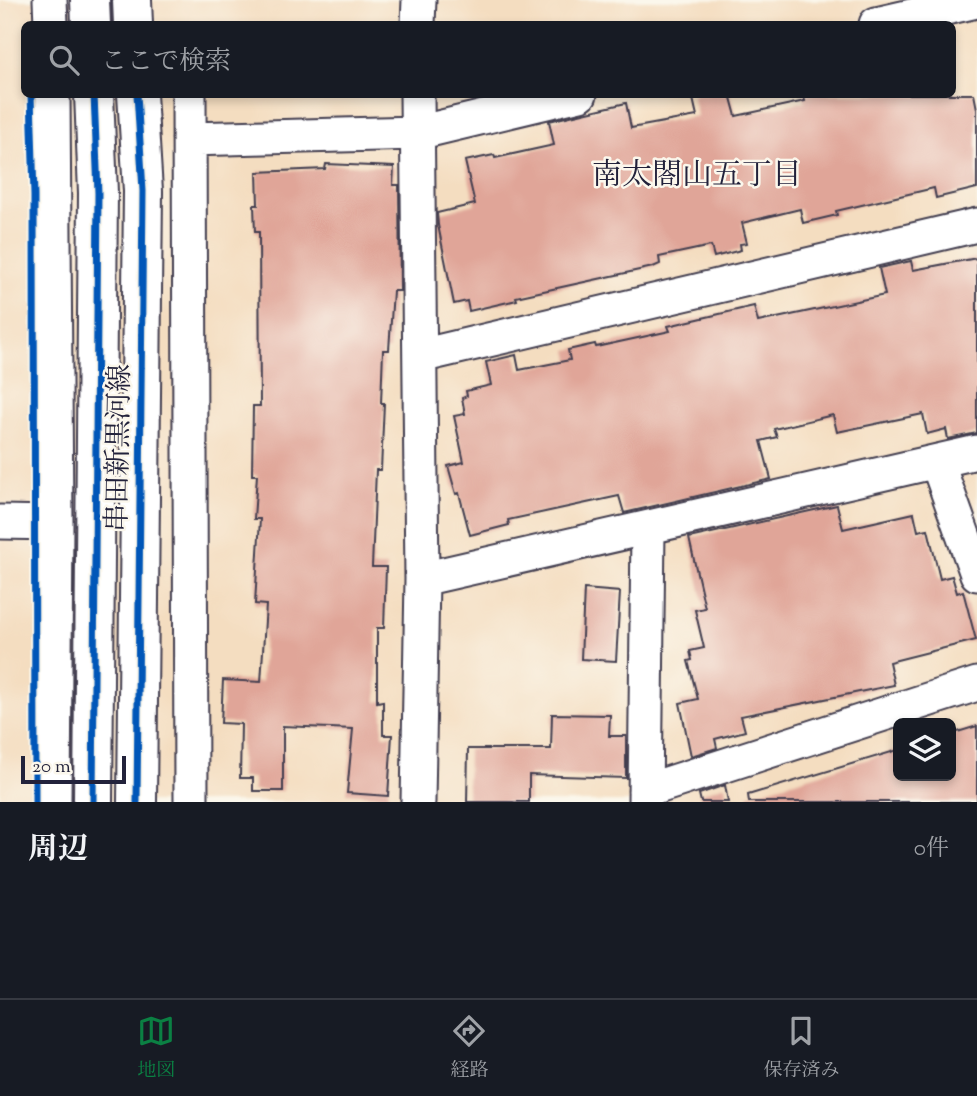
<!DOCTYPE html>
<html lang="ja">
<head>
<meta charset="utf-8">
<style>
	body { margin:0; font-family:"Sorts Mill Goudy","Noto Serif JP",serif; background:#242831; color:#f1f3f6 }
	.controls { position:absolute; right:21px; bottom:21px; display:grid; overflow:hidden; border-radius:10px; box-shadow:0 4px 10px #0003 }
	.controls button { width:63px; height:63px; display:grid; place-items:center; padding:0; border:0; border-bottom:2px solid #363941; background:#171b24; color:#f1f3f6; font:35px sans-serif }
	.scale { position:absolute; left:21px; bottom:18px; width:105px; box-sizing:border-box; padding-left:7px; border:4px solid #22223b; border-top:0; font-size:19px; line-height:24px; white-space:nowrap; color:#22223b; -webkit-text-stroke:5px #fbf7ec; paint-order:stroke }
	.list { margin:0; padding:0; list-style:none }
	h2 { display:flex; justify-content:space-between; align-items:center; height:91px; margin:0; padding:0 28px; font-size:30px }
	h2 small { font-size:23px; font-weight:400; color:#9ea1a6 }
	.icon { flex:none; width:38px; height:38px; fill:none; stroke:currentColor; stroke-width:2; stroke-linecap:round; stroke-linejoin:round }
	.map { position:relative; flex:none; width:977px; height:802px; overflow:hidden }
	.search { position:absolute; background:#171b24; box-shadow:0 4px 10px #0003; left:21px; right:21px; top:21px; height:77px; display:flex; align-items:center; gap:18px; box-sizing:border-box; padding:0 24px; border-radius:10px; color:#9ea1a6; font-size:26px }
	.sheet { height:196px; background:#171b24 }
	nav { display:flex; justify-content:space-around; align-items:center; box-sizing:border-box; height:98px; border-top:2px solid #363941; background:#171b24; font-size:19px; color:#9ea1a6 }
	nav a { display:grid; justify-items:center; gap:4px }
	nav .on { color:#0b8043 }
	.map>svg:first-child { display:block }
	.building { fill:#e0a598 }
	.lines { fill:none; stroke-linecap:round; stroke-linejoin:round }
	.street-casing { stroke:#423e4f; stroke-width:37 }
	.secondary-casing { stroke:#423e4f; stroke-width:42 }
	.street { stroke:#fff; stroke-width:33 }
	.secondary { stroke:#fff; stroke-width:38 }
	.cycleway-casing { stroke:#fbf7ec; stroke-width:11 }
	.cycleway { stroke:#0057b8; stroke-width:7 }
	.labels { text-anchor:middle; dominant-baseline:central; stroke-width:5; stroke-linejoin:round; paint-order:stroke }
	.street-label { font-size:28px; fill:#22223b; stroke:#fbf7ec }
	.neighbourhood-label { font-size:30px; fill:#22223b; stroke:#fbf7ec }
</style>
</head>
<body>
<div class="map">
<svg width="977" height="802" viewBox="0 0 977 802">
	<rect width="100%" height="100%" fill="#fbf7ec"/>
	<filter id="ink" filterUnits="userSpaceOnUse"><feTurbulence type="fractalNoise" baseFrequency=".0143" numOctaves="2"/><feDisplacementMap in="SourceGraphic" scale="14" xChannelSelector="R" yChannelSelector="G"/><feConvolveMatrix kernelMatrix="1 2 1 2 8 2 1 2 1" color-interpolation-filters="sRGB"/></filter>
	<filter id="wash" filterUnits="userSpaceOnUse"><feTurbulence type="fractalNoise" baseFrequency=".00686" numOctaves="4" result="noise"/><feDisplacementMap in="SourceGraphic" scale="28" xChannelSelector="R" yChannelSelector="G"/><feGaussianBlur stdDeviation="1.57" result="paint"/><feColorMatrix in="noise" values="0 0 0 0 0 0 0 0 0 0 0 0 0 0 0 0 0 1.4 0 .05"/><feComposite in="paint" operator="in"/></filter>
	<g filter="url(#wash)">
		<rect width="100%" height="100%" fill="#f4ddc0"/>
		<g id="blocks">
			<path class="building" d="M692 94H730L736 116 805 101 803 94H974L977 109V188L936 198 934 188 836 211 837 215 803 223 800 209 742 223 747 243 740 244 741 250 714 257 711 246 659 257 660 264 653 267 516 297 517 300 469 311 467 301 454 304 438 225 437 213 475 204 465 161 494 155 495 158 554 145 549 121 626 103 631 128 697 116Z
				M326 164 394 167 393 185H399L400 291H393L389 350H383L381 403H384L381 470H376L372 567H386L384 628H377V702L383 701V735H392L388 796 347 793 353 729 283 726V791H253V778H240L241 724 221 723 223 680 261 682 266 605 255 604 260 519H254L257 475H252L253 406H260L259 232H255L254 205H258L257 172 325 169Z
				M977 258V433L948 439 946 429 927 434 923 414 837 432 833 415 774 429 777 437 761 441 771 479 624 513 619 496 508 520 509 525 470 535 459 493 456 494 448 466 464 462 454 416 465 414 462 398 467 396 466 391 491 385 486 362 516 355 519 370 570 360 568 350 595 344 596 347 670 331 668 326 754 306 758 322 885 295 879 268 911 261 913 270Z
				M837 505 843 529 914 513 918 531 928 529 940 579 952 576 957 593 963 591 976 640 889 662 894 685 741 716 745 731 715 739 717 748 691 756 680 703 698 699 688 661 692 660 690 651 704 648 695 610 705 608 689 538Z
				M584 589 620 592 616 661 581 659Z
				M552 714 610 715 609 736H626V778L529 775V802H467L468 749H551Z
				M977 726V802H749L748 795 898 750V776H951V734Z
				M725 785 728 802H701L699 794Z"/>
		</g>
	</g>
	<g filter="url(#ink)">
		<use href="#blocks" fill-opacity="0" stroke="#423e4f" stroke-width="2"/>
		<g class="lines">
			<g class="street-casing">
				<path id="street" d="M50 0 51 24
					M418 24 419 0
					M876 24 977 1
					M53 94 56 523 54 802
					M189 94 191 802
					M417 94 422 579 418 802
					M189 139 417 133 580 94
					M420 356 977 225
					M937 462 977 574
					M0 522 56 523
					M422 579 977 452
					M645 791 977 684
					M645 802 648 529"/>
			</g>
			<g class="secondary-casing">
				<path id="secondary" d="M90 0 91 24
					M132 0 133 24
					M137 94 143 191 137 802
					M93 802 98 193 94 94"/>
			</g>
			<use href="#street" class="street"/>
			<use href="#secondary" class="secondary"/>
			<g class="cycleway-casing">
				<path id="cycleway" d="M31 94 34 196 35 802
					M137 94 143 191 137 802
					M93 802 98 193 94 94"/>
			</g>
			<use href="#cycleway" class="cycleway"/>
		</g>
	</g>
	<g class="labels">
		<g class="street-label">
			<text transform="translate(120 448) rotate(-89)">串田新黒河線</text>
		</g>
		<g class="neighbourhood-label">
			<text x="697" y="176">南太閤山五丁目</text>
		</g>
	</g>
</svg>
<div class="controls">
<button><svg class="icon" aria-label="layers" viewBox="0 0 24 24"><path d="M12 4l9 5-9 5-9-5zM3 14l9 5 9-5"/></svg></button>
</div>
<div class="scale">20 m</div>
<div class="search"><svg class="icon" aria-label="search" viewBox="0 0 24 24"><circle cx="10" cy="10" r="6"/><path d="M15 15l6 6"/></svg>ここで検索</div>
</div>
<section class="sheet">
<h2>周辺<small>0件</small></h2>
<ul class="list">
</ul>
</section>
<nav>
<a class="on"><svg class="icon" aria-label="map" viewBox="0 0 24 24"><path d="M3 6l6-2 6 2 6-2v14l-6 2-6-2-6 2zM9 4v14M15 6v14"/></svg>地図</a>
<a><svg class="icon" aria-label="directions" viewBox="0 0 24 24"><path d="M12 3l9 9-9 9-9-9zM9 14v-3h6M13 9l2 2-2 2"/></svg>経路</a>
<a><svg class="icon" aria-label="saved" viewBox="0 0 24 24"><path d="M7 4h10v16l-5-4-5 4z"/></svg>保存済み</a>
</nav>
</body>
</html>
